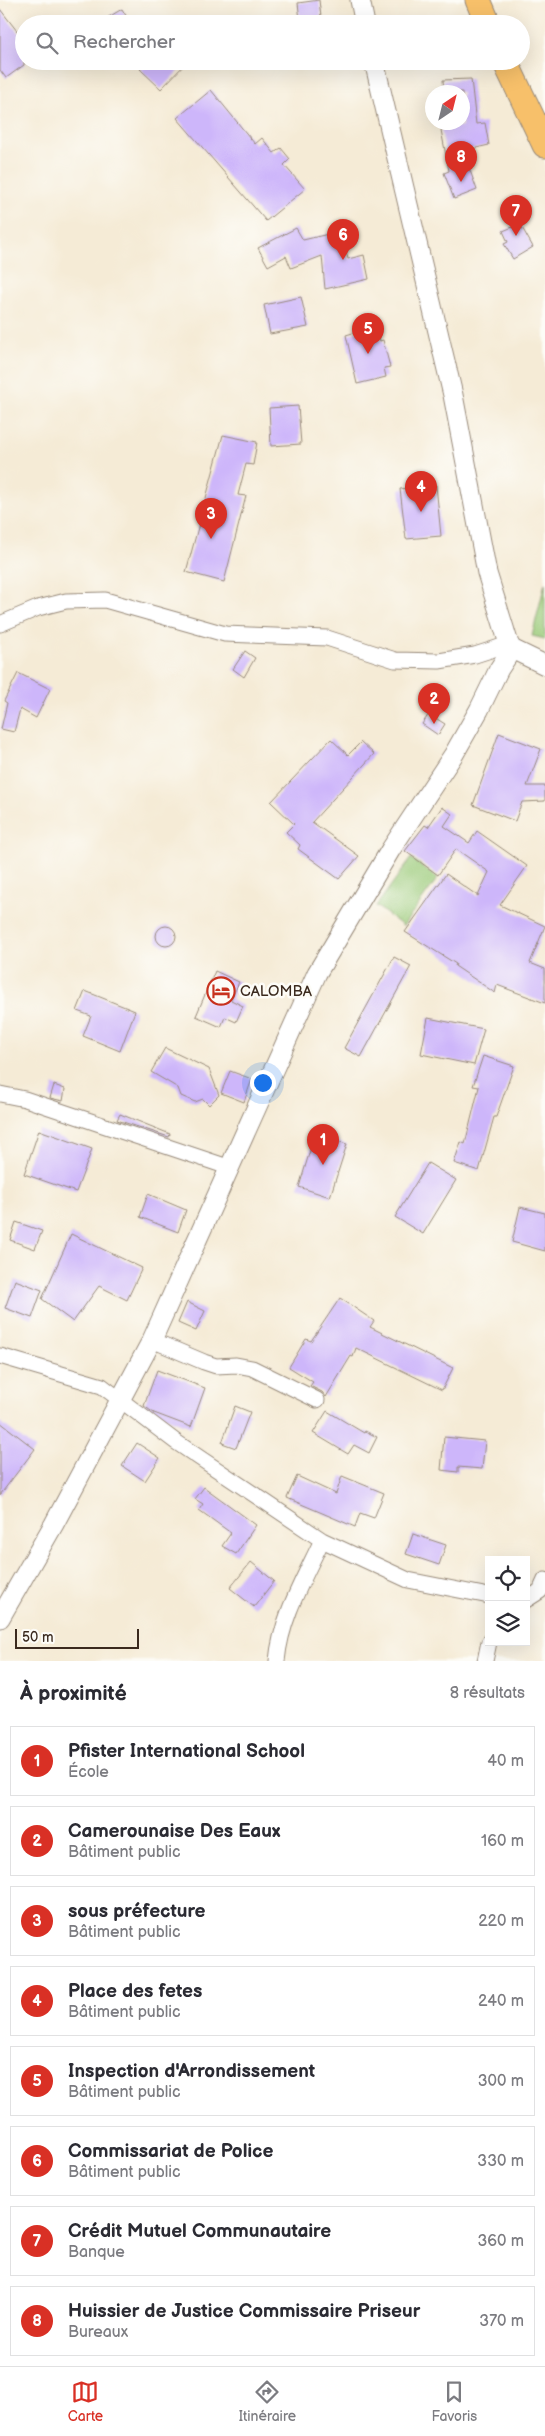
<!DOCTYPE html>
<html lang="fr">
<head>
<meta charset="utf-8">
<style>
	body { margin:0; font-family:"Balsamiq Sans",sans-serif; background:#f2f2f3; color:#2b2b33 }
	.controls { position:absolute; right:15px; bottom:15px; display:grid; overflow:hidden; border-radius:0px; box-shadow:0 5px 20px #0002 }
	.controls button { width:45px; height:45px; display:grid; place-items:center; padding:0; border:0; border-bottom:1px solid #e1e1e2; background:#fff; color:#2b2b33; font:25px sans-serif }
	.compass { position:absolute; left:425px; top:85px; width:45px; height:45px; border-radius:50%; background:#fff; box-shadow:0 5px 20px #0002; rotate:35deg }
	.scale { position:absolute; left:15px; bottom:12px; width:124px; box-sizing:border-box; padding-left:5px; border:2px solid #3b2a1e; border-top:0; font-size:14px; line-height:18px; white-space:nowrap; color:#3b2a1e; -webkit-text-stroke:4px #fdfcf7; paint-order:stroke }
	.you { position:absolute; left:262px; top:1082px; width:18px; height:18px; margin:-12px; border:4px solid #fff; border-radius:50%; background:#1a73e8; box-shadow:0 0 0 8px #1a73e833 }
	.badge { display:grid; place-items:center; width:32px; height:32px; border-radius:50%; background:#d93025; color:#fff; font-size:16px; font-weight:700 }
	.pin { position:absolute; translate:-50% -41px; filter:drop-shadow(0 1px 2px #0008) }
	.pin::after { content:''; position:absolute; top:26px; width:18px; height:15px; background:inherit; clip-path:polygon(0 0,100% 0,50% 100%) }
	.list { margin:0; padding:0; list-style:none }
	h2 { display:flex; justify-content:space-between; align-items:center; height:65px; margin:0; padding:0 20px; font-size:21px }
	h2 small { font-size:16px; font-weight:400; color:#7c7c81 }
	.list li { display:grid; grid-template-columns:32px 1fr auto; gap:15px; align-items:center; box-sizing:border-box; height:70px; margin:0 10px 10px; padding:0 10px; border:1px solid #e1e1e2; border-radius:0px }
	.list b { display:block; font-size:19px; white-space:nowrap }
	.list p { margin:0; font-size:16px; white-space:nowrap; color:#7c7c81 }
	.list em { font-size:16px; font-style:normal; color:#7c7c81 }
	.icon { flex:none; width:28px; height:28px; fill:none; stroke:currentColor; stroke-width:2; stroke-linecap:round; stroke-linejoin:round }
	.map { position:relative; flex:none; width:545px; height:1661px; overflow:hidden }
	.search { position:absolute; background:#fff; box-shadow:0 5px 20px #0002; left:15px; right:15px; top:15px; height:55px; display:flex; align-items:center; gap:12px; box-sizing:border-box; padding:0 18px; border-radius:28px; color:#7c7c81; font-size:19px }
	.sheet { height:705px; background:#fff }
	nav { display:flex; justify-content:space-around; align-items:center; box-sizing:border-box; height:70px; border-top:1px solid #e1e1e2; background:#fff; font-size:14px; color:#7c7c81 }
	nav a { display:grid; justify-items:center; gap:2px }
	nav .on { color:#d93025 }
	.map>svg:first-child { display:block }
	.green { fill:#9bcb7a; stroke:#6b7a4c }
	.building { fill:#cdb6fa }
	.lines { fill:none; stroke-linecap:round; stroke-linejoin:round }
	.minor-casing { stroke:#988a7a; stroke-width:17 }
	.tertiary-casing { stroke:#988a7a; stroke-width:21 }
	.trunk-casing { stroke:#988a7a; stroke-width:27 }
	.minor { stroke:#fff; stroke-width:15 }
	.tertiary { stroke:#fff; stroke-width:19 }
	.trunk { stroke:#f7c06b; stroke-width:25 }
	.labels { text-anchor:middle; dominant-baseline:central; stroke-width:5; stroke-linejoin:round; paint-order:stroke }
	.poi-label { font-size:15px; fill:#3b2a1e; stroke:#fdfcf7; text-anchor:start }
</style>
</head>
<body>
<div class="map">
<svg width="545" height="1661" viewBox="0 0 545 1661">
	<rect width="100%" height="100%" fill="#fdfcf7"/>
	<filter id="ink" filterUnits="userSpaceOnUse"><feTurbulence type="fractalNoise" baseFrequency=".02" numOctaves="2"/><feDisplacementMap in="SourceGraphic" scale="10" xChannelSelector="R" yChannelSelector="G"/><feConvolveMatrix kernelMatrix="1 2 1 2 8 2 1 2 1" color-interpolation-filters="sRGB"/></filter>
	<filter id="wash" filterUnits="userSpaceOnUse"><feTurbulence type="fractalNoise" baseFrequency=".0096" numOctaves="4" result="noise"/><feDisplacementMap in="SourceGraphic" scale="20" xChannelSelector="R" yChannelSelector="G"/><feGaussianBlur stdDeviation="1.12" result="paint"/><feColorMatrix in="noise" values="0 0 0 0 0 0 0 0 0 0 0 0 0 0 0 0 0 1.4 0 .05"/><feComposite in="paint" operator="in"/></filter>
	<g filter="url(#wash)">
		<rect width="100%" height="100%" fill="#f5ebd6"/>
		<path class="green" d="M545 583V639L532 636Z
			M411 858 438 878 403 926 376 906Z"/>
		<g id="blocks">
			<path class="building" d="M319 0 321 17 300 20 298 3Z
				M0 9 24 40V65L6 78 0 70Z
				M122 9 131 24H97Z
				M148 61H188L161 89 140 69Z
				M471 79 476 124 485 123 489 145 463 151 477 190 454 199 444 173 449 171 441 130 462 126V92H444L443 80Z
				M211 90 255 144 262 138 274 153 281 148 290 159 284 165 305 189 266 221 177 118Z
				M520 224 533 247 513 259 504 244 508 242 503 231Z
				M296 228 303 240 341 231 348 259 364 255 369 279 325 289 322 256 291 268 286 256 268 266 258 248Z
				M301 297 308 327 270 334 264 305Z
				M376 326 380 341 383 340 390 367 384 368 386 377 357 384 346 335Z
				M298 406 301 444 271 446 269 408Z
				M223 435 257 442 253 465 246 464 238 495 246 496 224 582 186 572Z
				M436 485 441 536 406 539 400 489Z
				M245 651 255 658 244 677 233 669Z
				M18 673 50 689 36 718 20 709 14 732 1 729 7 703 4 701Z
				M429 714 445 724 438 735 422 724Z
				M499 733 541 749 527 786H545V801L522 802 515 821 473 805Z
				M331 739 348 755 361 742 374 754 312 822 359 856 339 879 298 849 300 845 286 832 294 824 271 802Z
				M442 807 452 814 444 826 469 843 477 831 527 866 500 905 545 926 530 963 545 969V1003L497 985 495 993 455 966 456 964 405 932 446 874 478 896 489 872 456 849 438 875 405 851 425 825 428 827Z
				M156 936a10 10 0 1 1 20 0a10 10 0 1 1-20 0Z
				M394 957 411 966 361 1057 344 1048Z
				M215 971 239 982 231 1000 243 1006 236 1022 225 1017 221 1027 196 1016Z
				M85 991 135 1011 120 1051 83 1036 91 1016 77 1011Z
				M428 1018 484 1029 474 1065 421 1054Z
				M165 1048 209 1069 219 1095 209 1105 203 1099 195 1102 181 1096 178 1088 151 1072Z
				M483 1056 514 1066 496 1117H494L479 1171 454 1163 461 1142 465 1144 479 1087 473 1086Z
				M230 1071 252 1079 244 1102 221 1093Z
				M54 1085 65 1089 63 1101 50 1098Z
				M120 1114 170 1134 169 1137 117 1120Z
				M39 1130 92 1149 76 1192 24 1174Z
				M315 1134 347 1144 330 1197 299 1187Z
				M428 1163 456 1180 423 1234 395 1217Z
				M148 1194 186 1210 178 1232 140 1217Z
				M520 1207 545 1213V1251L512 1242Z
				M16 1222 42 1231 35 1249 10 1240Z
				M71 1234 142 1268 127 1300 99 1286 73 1322 42 1299Z
				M15 1280 42 1290 32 1318 5 1308Z
				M340 1298 374 1321 370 1327 453 1368 442 1390 356 1348 353 1357 351 1356 326 1397 322 1392 310 1386 313 1382 289 1367 306 1339 311 1341Z
				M187 1302 205 1311 196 1331 178 1323Z
				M157 1370 205 1388 191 1427 154 1413 144 1406Z
				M235 1406 250 1412 236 1448 222 1443Z
				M327 1411 364 1433 365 1431 377 1437 369 1453 354 1445 348 1454 313 1433Z
				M0 1422 35 1449 0 1495Z
				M444 1437 485 1441 482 1469 458 1467V1472L441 1470Z
				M137 1443 160 1458 145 1481 122 1466Z
				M297 1476 336 1494 342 1476 384 1493 374 1518 360 1513 355 1527 287 1498Z
				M204 1487 256 1525 236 1554 222 1546 231 1533 199 1510 203 1504 195 1499Z
				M413 1534 446 1545 439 1565 406 1554Z
				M251 1562 274 1581 254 1607 230 1588Z"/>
		</g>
	</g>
	<g filter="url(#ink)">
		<use href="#blocks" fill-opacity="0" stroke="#988a7a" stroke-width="1"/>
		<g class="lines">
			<g class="minor-casing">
				<path id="minor" d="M0 624 38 608 66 601 105 600 225 634 327 638 395 660 439 661 475 655 509 644
					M0 1094 25 1099 231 1168
					M152 1340 204 1362 216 1366 236 1365 252 1368 317 1400
					M0 1356 102 1386 176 1442 322 1540 408 1580 489 1596
					M526 1600 540 1591 545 1580
					M277 1661C281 1617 304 1579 322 1540
					M485 1661 489 1642"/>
			</g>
			<g class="tertiary-casing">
				<path id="tertiary" d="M360 0 365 24
					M374 61 453 395 487 573 509 644 512 649 545 665
					M0 1618 54 1524 152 1340 317 973 391 849 454 754 479 710 499 669 512 649"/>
			</g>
			<g class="trunk-casing">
				<path id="trunk" d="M478 0 488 24
					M505 61 545 145"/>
			</g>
			<use href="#minor" class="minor"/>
			<use href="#tertiary" class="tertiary"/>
			<use href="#trunk" class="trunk"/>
		</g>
	</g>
	<defs>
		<g id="hotel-ring" transform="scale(1.4375)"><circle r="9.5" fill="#fdfcf7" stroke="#c8321e" stroke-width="1.5"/><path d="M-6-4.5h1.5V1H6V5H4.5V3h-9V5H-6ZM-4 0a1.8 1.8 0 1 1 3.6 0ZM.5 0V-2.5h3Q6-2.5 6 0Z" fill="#c8321e"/></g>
	</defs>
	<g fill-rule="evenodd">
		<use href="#hotel-ring" x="221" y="991"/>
	</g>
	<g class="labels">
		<g class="poi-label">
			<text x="240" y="991">CALOMBA</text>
		</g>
	</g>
</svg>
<div class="controls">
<button><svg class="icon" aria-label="locate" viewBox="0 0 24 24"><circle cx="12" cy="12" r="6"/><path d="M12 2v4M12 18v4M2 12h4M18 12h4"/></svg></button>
<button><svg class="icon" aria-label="layers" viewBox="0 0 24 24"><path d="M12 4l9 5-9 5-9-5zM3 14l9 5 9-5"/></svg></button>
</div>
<svg class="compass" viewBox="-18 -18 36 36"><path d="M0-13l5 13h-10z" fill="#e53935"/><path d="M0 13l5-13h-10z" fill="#7c7c81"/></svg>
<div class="scale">50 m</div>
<div class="you"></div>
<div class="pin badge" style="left:323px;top:1165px">1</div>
<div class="pin badge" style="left:434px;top:724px">2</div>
<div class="pin badge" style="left:211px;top:539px">3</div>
<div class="pin badge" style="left:421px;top:512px">4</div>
<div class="pin badge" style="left:368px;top:354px">5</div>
<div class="pin badge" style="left:343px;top:260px">6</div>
<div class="pin badge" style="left:516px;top:236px">7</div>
<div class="pin badge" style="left:461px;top:182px">8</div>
<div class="search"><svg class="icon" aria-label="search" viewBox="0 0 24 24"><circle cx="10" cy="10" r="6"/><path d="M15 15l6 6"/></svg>Rechercher</div>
</div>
<section class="sheet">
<h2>À proximité<small>8 résultats</small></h2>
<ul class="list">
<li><span class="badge">1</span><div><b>Pfister International School</b><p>École</p></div><em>40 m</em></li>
<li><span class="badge">2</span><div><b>Camerounaise Des Eaux</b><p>Bâtiment public</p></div><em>160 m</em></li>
<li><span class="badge">3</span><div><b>sous préfecture</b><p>Bâtiment public</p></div><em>220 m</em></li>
<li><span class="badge">4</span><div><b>Place des fetes</b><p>Bâtiment public</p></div><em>240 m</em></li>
<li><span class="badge">5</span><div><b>Inspection d'Arrondissement</b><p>Bâtiment public</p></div><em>300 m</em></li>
<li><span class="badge">6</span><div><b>Commissariat de Police</b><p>Bâtiment public</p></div><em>330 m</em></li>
<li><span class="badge">7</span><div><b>Crédit Mutuel Communautaire</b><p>Banque</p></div><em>360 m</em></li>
<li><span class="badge">8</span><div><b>Huissier de Justice Commissaire Priseur</b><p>Bureaux</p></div><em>370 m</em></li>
</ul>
</section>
<nav>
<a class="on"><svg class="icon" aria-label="map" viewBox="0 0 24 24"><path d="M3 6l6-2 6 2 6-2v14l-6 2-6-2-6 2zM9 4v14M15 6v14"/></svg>Carte</a>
<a><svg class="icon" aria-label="directions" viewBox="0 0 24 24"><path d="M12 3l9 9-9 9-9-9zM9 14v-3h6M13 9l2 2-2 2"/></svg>Itinéraire</a>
<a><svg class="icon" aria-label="saved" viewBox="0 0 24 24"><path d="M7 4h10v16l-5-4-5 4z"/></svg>Favoris</a>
</nav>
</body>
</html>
